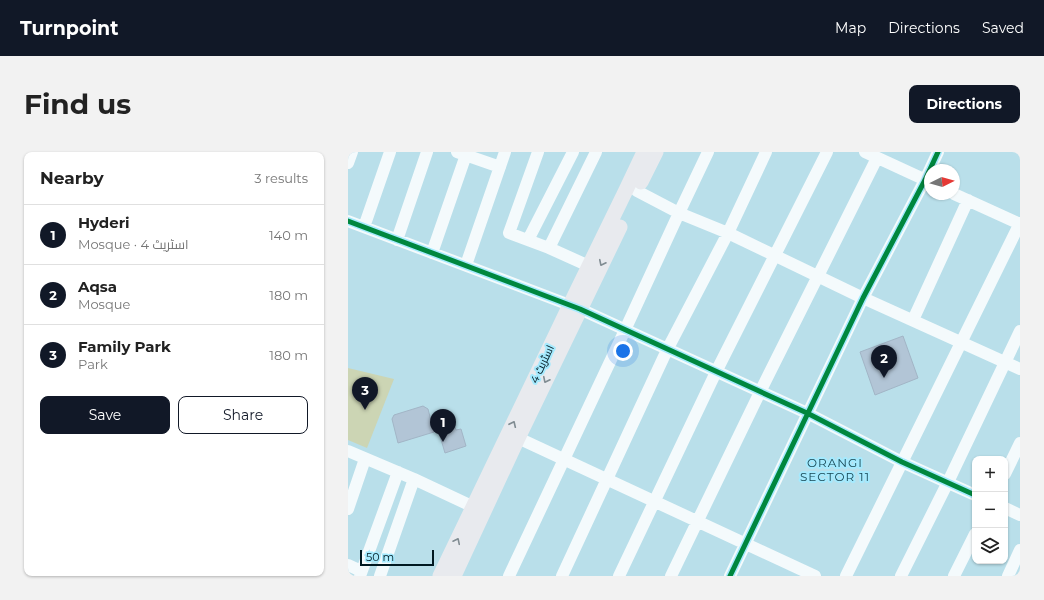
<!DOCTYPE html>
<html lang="en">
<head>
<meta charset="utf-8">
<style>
	body { margin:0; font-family:Montserrat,Cairo,sans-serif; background:#f2f2f2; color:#222 }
	.controls { position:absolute; right:12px; bottom:12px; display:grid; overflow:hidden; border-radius:8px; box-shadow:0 1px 3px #0004 }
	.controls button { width:36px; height:36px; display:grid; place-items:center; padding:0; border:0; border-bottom:1px solid #e0e0e0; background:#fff; color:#222; font:20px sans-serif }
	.compass { position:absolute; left:576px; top:12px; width:36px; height:36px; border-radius:50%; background:#fff; box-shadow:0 1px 3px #0004; rotate:85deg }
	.scale { position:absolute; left:12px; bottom:10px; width:74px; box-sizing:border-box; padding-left:4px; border:2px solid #001921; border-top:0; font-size:11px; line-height:14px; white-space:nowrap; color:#001921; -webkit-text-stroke:3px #a5eafe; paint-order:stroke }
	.you { position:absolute; left:275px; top:199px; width:14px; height:14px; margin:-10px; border:3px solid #fff; border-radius:50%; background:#1a73e8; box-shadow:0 0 0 6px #1a73e833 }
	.badge { display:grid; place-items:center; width:26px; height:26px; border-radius:50%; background:#111827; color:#fff; font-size:13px; font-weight:700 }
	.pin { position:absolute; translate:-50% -33px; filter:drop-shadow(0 1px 2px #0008) }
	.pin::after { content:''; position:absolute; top:21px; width:14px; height:12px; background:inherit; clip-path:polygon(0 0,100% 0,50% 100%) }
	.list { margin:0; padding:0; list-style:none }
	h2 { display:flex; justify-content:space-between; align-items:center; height:52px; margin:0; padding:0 16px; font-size:17px }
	h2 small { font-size:13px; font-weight:400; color:#767676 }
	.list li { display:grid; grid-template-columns:26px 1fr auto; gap:12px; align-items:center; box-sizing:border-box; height:60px; padding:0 16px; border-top:1px solid #e0e0e0 }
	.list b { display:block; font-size:15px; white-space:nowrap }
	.list p { margin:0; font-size:13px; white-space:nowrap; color:#767676 }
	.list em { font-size:13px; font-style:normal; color:#767676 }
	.actions { display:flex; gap:8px; padding:12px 16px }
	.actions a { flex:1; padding:9px 0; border:1px solid #111827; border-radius:8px; text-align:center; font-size:14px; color:#111827 }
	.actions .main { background:#111827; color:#fff }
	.icon { flex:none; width:22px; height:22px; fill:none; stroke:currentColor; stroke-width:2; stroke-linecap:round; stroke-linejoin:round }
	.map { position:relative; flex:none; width:672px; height:424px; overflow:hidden; border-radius:8px }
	header { display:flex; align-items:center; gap:24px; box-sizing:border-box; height:56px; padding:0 20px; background:#111827; color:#fff }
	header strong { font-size:19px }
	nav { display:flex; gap:22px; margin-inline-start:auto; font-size:14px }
	.intro { display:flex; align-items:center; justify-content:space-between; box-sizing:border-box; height:96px; padding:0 24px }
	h1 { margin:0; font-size:28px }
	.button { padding:10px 18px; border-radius:8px; background:#111827; color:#fff; font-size:14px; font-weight:700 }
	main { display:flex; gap:24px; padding:0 24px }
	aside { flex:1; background:#fff; border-radius:8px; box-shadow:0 1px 3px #0004 }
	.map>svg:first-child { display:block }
	.green { fill:#ccd5b4 }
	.building { fill:#b2c5d6; stroke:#a2b5c6 }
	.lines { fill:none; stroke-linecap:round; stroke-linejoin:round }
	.minor { stroke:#f4fafc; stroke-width:12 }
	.major { stroke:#e8eaee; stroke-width:15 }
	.cycleway-casing { stroke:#a5eafe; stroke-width:8 }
	.cycleway { stroke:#00873e; stroke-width:5 }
	.oneway { stroke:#808c92 }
	.labels { text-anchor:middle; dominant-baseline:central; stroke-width:4; stroke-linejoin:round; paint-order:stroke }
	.street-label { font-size:11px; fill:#001921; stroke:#a5eafe }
	.neighbourhood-label { font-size:12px; letter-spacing:1px; fill:#164754; stroke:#a5eafe }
</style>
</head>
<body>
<header>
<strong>Turnpoint</strong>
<nav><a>Map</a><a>Directions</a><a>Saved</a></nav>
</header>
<div class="intro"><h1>Find us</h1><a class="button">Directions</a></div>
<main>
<aside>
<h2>Nearby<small>3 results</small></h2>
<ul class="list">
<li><span class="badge">1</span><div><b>Hyderi</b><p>Mosque · اسٹریٹ 4</p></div><em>140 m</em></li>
<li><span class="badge">2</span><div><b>Aqsa</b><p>Mosque</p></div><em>180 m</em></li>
<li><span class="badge">3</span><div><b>Family Park</b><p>Park</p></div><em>180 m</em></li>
</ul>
<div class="actions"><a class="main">Save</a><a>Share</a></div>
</aside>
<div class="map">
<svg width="672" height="424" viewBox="0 0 672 424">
	<rect width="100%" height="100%" fill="#b9dfea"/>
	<path class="green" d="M0 216 46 227 19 296 0 288Z"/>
	<path class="building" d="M555 184 570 226 527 243 512 200Z
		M75 254 80 257 86 280 50 291 44 267 46 263Z
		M105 269 108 278 113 277 118 294 97 301 89 274Z"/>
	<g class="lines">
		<path class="minor" d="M109 0 152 15
			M190 0 161 81 201 96 241 114
			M517 0 582 30
			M0 11 4 0
			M289 39 331 61 380 81 515 146 672 217
			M606 42 672 72
			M0 69 232 157 459 261 554 310 627 343
			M16 75 42 0
			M49 88 79 0
			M180 88 225 0
			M201 96 248 0
			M84 101 119 0
			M118 113 157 0
			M565 168 620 48
			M170 286 467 424
			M0 299 66 327 132 358
			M657 322 672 291
			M657 356 672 363
			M0 357 17 307
			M0 413 13 419
			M12 424 50 320
			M32 424 66 327
			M161 424 277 178 331 61 360 0
			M214 424 319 198 380 81 418 0
			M271 424 368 220 479 0
			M323 424 412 240 529 6
			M382 424 515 146 577 28 590 0
			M498 424 672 71
			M553 424 600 330 672 179
			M606 424 627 382
			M660 424 672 398"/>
		<path class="major" d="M293 30 308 0
			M92 424 222 153 278 38 296 0
			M106 424 170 286 272 75"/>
		<g class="cycleway-casing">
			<path id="cycleway" d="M0 69 232 157 459 261 554 310 627 343
				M382 424 515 146 577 28 590 0"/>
		</g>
		<use href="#cycleway" class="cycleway"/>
	</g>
	<defs><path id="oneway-chevron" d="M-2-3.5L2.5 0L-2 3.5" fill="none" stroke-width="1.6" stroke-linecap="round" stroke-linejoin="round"/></defs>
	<g class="oneway">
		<use href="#oneway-chevron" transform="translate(254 111) rotate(116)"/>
		<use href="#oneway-chevron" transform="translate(198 228) rotate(116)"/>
		<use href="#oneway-chevron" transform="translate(165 272) rotate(-65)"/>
		<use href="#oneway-chevron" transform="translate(109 389) rotate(-64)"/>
	</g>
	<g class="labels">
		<g class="street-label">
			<text transform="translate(194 212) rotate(-65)">اسٹریٹ 4</text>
		</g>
		<g class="neighbourhood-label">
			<text x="487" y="310">ORANGI<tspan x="487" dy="14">SECTOR 11</tspan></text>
		</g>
	</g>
</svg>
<div class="controls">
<button>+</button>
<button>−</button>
<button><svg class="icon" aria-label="layers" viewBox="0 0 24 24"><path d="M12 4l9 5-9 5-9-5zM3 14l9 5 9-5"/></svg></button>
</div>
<svg class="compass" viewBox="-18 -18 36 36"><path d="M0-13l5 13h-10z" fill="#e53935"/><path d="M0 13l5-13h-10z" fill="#767676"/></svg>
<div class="scale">50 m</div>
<div class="you"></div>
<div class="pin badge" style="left:95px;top:290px">1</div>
<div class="pin badge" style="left:536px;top:226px">2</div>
<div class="pin badge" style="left:17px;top:258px">3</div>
</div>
</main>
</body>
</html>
